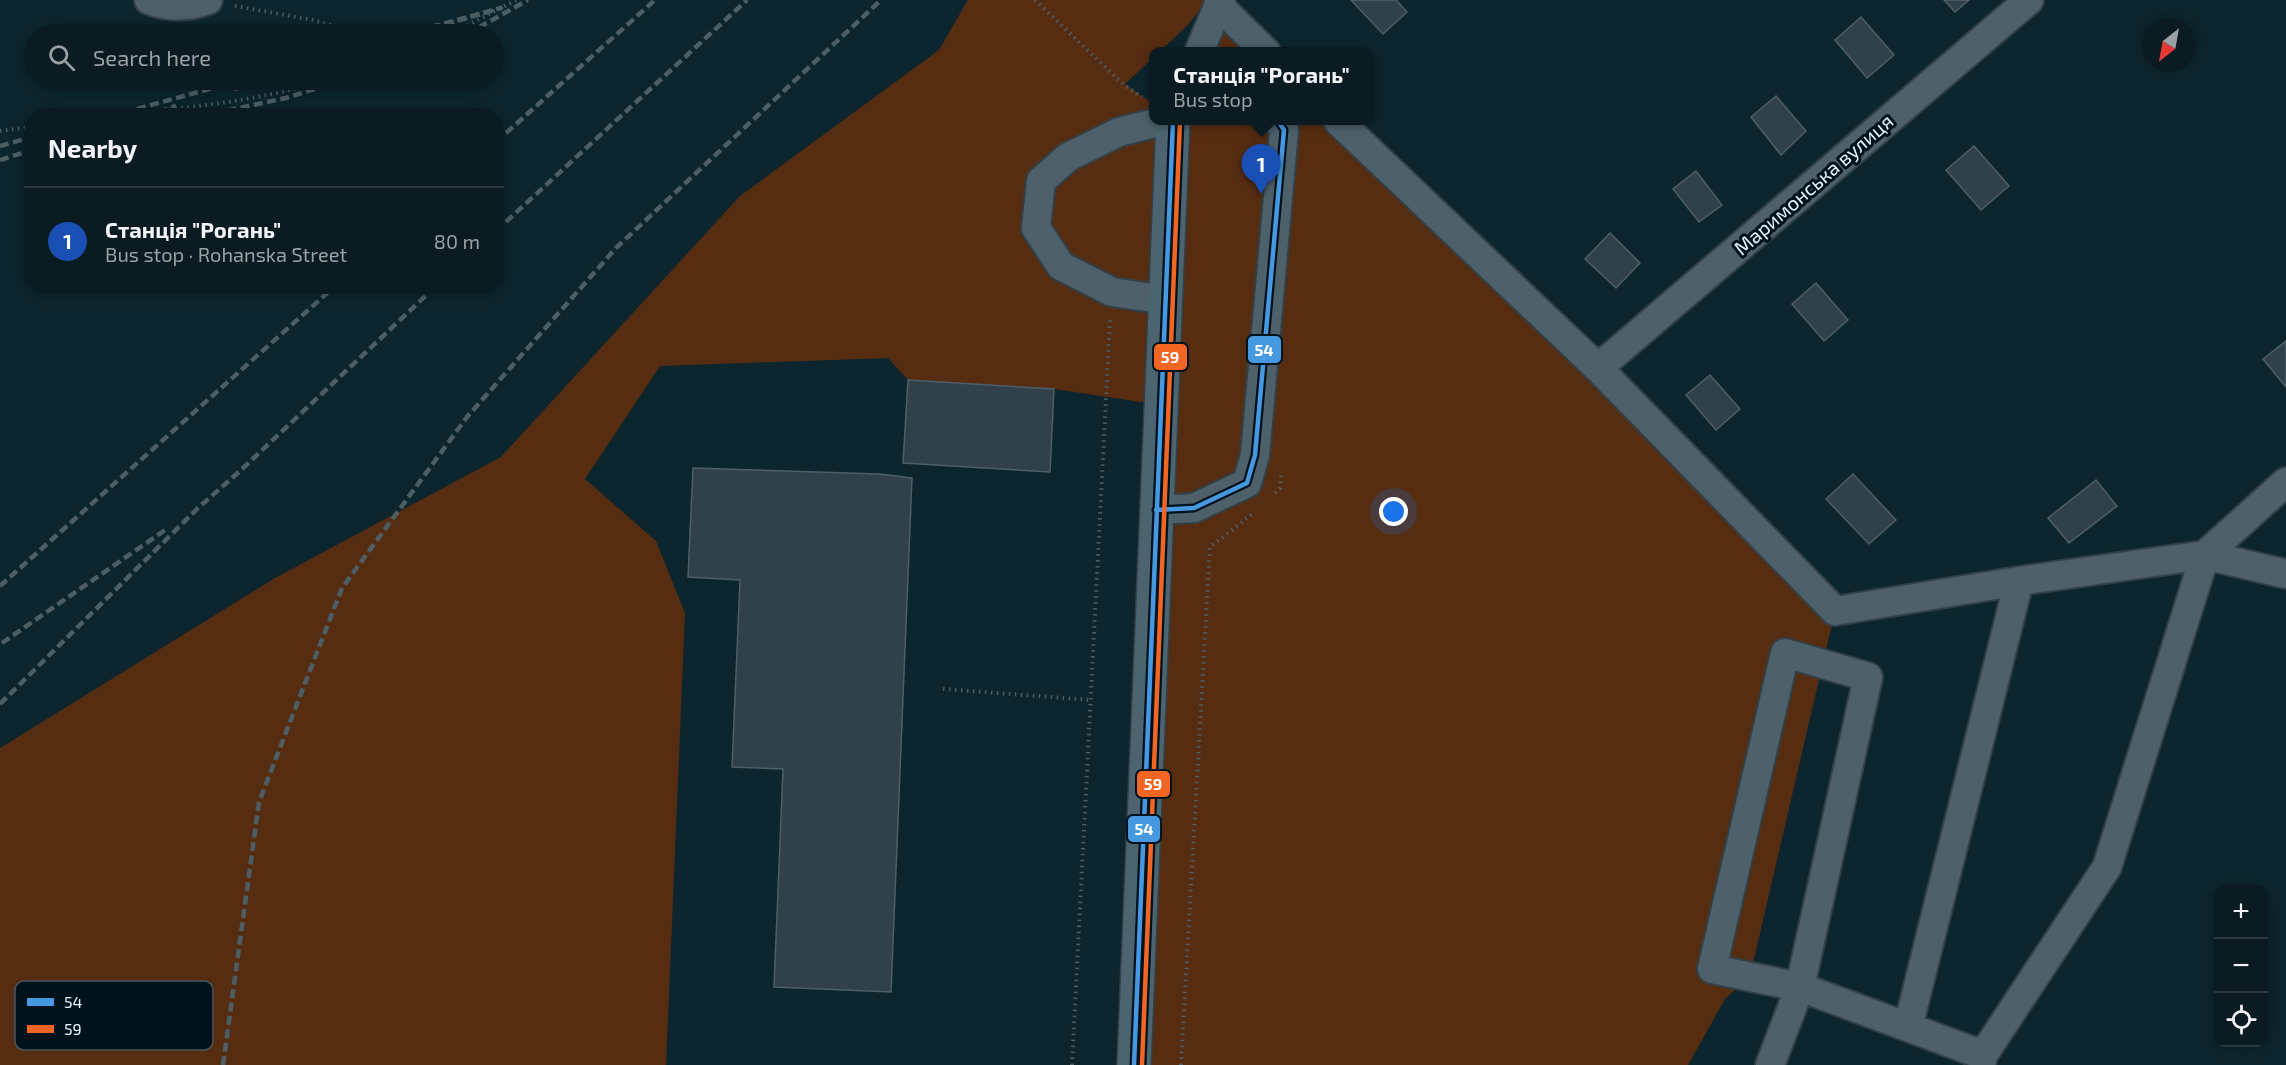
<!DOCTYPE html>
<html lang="en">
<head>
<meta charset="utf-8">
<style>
	body { margin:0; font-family:"Exo 2",sans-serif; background:#13252a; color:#f1f3f6 }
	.controls { position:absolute; right:18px; bottom:18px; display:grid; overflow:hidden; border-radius:12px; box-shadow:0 3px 15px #0003 }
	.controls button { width:54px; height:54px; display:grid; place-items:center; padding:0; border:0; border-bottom:2px solid #2a3a40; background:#0a1c22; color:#f1f3f6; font:30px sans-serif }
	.compass { position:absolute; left:2142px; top:18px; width:54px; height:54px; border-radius:50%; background:#0a1c22; box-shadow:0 3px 15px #0003; rotate:211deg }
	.you { position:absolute; left:1394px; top:512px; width:21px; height:21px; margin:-15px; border:4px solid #fff; border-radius:50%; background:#1a73e8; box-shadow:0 0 0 9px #1a73e833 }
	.badge { display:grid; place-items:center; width:39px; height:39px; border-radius:50%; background:#9aadb5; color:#fff; font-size:20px; font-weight:700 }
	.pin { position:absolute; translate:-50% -50px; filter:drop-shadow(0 2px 3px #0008) }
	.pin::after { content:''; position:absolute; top:32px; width:21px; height:18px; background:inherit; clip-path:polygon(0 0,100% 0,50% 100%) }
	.popup { position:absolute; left:1149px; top:47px; width:225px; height:78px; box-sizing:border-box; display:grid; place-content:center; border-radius:12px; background:#0a1c22; filter:drop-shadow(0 2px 4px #0005); font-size:20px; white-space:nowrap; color:#99a1a5 }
	.popup b { font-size:22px; color:#f1f3f6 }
	.popup::after { content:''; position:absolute; left:50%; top:100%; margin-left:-12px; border:12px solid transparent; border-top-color:#0a1c22 }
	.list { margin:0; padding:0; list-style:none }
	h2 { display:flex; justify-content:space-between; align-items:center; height:78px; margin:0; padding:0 24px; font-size:26px }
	h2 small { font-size:20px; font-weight:400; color:#99a1a5 }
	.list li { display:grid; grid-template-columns:39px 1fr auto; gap:18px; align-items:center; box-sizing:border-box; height:108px; padding:0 24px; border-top:2px solid #2a3a40 }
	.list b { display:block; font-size:22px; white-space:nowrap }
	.list p { margin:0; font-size:20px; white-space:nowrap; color:#99a1a5 }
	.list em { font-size:20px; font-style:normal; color:#99a1a5 }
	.icon { flex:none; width:33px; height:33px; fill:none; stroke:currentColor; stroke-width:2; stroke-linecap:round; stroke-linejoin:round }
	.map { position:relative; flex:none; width:2286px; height:1065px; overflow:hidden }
	.search { position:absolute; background:#0a1c22; box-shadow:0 3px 15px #0003; left:24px; top:24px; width:480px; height:66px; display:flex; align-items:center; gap:15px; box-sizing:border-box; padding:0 21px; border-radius:33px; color:#99a1a5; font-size:22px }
	.panel { position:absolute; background:#0a1c22; box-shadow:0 3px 15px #0003; left:24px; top:108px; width:480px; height:186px; border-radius:24px }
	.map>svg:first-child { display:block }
	.green { fill:#572d12 }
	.building { fill:#30414b; stroke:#4d5f6a; stroke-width:1.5 }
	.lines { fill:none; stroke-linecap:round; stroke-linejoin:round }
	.minor-casing { stroke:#324148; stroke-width:32 }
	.major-casing { stroke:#324148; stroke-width:36 }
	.path { stroke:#4e5f66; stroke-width:4; stroke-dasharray:1.5 4.5; stroke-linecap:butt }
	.minor { stroke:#4e616a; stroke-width:28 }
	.major { stroke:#4b646f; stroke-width:33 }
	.rail { stroke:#4d5f65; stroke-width:4.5; stroke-dasharray:9 4.5; stroke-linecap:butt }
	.bus-1-casing { stroke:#00121b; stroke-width:9 }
	.bus-2-casing { stroke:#00121b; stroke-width:9 }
	.bus-1 { stroke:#4699e1; stroke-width:4.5 }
	.bus-2 { stroke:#f26522; stroke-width:4.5 }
	.labels { text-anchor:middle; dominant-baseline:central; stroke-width:6; stroke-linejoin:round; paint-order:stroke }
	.street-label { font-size:20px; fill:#e6f6fe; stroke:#00121b }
	.key { fill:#00121b; stroke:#45565f; stroke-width:1.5 }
	.key-label { font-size:16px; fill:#e6f6fe }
	.line-badge { stroke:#00121b; stroke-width:2 }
	.badge-label { font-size:16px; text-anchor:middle; font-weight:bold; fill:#fff }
</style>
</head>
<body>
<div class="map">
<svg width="2286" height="1065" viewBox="0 0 2286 1065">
	<rect width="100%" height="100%" fill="#0d252e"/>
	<path class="green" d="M968 0H1209L1184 29 1160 51 1153 52V58L1125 84 1153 104V121H1338L1835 611 1750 976 1725 999 1688 1065H1134L1161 405 1054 389 908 380 888 358 660 366 585 479 656 541 685 613 666 1065H0V748L275 578 501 457 740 196 939 50Z
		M1218 5 1266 52H1199Z"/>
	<path class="building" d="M1351 0H1396L1407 12 1383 34Z
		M1944 0H1969L1955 12Z
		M1861 17 1894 55 1867 78 1835 40Z
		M1776 96 1806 131 1781 155 1751 117Z
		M1974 146 2009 186 1981 210 1946 170Z
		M1696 171 1722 205 1699 222 1673 189Z
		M1610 233 1640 263 1616 288 1585 259Z
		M1816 283 1848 320 1824 341 1792 304Z
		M2286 341V387L2263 359Z
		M1710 375 1740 409 1716 430 1686 395Z
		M908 380 1054 389 1050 472 903 463Z
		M693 468 880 474 912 478 891 992 774 987 783 769 732 767 740 580 688 577Z
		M1853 474 1896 520 1869 544 1826 499Z
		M2096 480 2117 506 2069 543 2048 518Z"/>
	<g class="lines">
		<g class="minor-casing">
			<path id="minor" d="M149 0C167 8 190 7 208 0
				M1218 5 1266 52
				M1199 52 1221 0
				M1163 121 1119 132 1068 157 1041 181 1036 228 1061 266 1112 292 1166 300
				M1338 121 1598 368 1835 611 2019 581 2205 555 2286 574
				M1598 368 2029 0
				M1156 510 1194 508 1247 483 1255 455 1284 130 1278 121
				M1908 1027 2019 581
				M1983 1055 2107 867 2205 555 2286 482
				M1770 1065 1800 987 1868 677 1785 653 1712 969 1800 987 1983 1055 1981 1065"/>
		</g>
		<g class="major-casing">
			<path id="major" d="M1134 1065 1173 121"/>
		</g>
		<path class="path" d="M1035 0 1124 85 1142 97
			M235 6 313 20 351 31 394 34
			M451 34 516 0
			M116 116C186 107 258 102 325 80
			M0 131 32 127
			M1275 493 1280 488 1281 475
			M943 689 1091 700
			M1072 1065 1110 320
			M1181 1065 1210 547 1255 512"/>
		<use href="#minor" class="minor"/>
		<use href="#major" class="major"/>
		<path class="rail" d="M405 34 501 8 413 34
			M467 34 528 0
			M234 89 264 80
			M111 116 242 80
			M146 116 176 106
			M201 116 286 98 343 80
			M496 142 655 0
			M0 146 32 137
			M0 160 32 150
			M496 231 747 0
			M0 586 335 286
			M2 643 168 528
			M0 704 198 508 240 471 436 286
			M223 1065 259 802 342 588 467 417 616 248 881 0"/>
		<g class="bus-1-casing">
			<path id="bus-1" d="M1156 510 1194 508 1247 483 1255 455 1284 130 1278 121
				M1134 1065 1173 121"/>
		</g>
		<g class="bus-2-casing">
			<path id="bus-2" d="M1142 1065 1180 121"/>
		</g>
		<use href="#bus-1" class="bus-1"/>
		<use href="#bus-2" class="bus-2"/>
	</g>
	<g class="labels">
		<g class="street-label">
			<text transform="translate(1813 184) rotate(-41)">Маримонська вулиця</text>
		</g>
	</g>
	<rect x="15" y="981" width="198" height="69" rx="9" class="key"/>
	<rect x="27" y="998" width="27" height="8" fill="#4699e1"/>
	<rect x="27" y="1025" width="27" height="8" fill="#f26522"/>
	<g class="key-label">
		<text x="64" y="1008">54</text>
		<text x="64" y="1035">59</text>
	</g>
	<g class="line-badge">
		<rect x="1247" y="335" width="35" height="29" rx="6" fill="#4699e1"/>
		<rect x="1153" y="343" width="35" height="28" rx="6" fill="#f26522"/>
		<rect x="1136" y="770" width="35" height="28" rx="6" fill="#f26522"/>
		<rect x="1127" y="815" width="34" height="28" rx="6" fill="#4699e1"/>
	</g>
	<g class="badge-label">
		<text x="1264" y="356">54</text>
		<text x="1170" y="363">59</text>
		<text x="1153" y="790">59</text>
		<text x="1144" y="835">54</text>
	</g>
</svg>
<div class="controls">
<button>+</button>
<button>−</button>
<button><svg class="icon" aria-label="locate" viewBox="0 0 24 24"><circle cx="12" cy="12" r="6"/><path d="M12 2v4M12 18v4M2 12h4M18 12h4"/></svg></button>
</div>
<svg class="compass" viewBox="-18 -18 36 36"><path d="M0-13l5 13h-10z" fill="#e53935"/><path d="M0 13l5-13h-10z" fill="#99a1a5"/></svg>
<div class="you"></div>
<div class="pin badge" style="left:1261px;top:194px;background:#1a4fb4">1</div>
<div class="popup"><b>Станція &quot;Рогань&quot;</b>Bus stop</div>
<div class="search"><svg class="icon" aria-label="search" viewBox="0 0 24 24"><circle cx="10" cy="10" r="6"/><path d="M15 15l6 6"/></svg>Search here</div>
<section class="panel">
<h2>Nearby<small></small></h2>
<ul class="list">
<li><span class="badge" style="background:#1a4fb4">1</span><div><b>Станція &quot;Рогань&quot;</b><p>Bus stop · Rohanska Street</p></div><em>80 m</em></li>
</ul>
</section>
</div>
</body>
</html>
